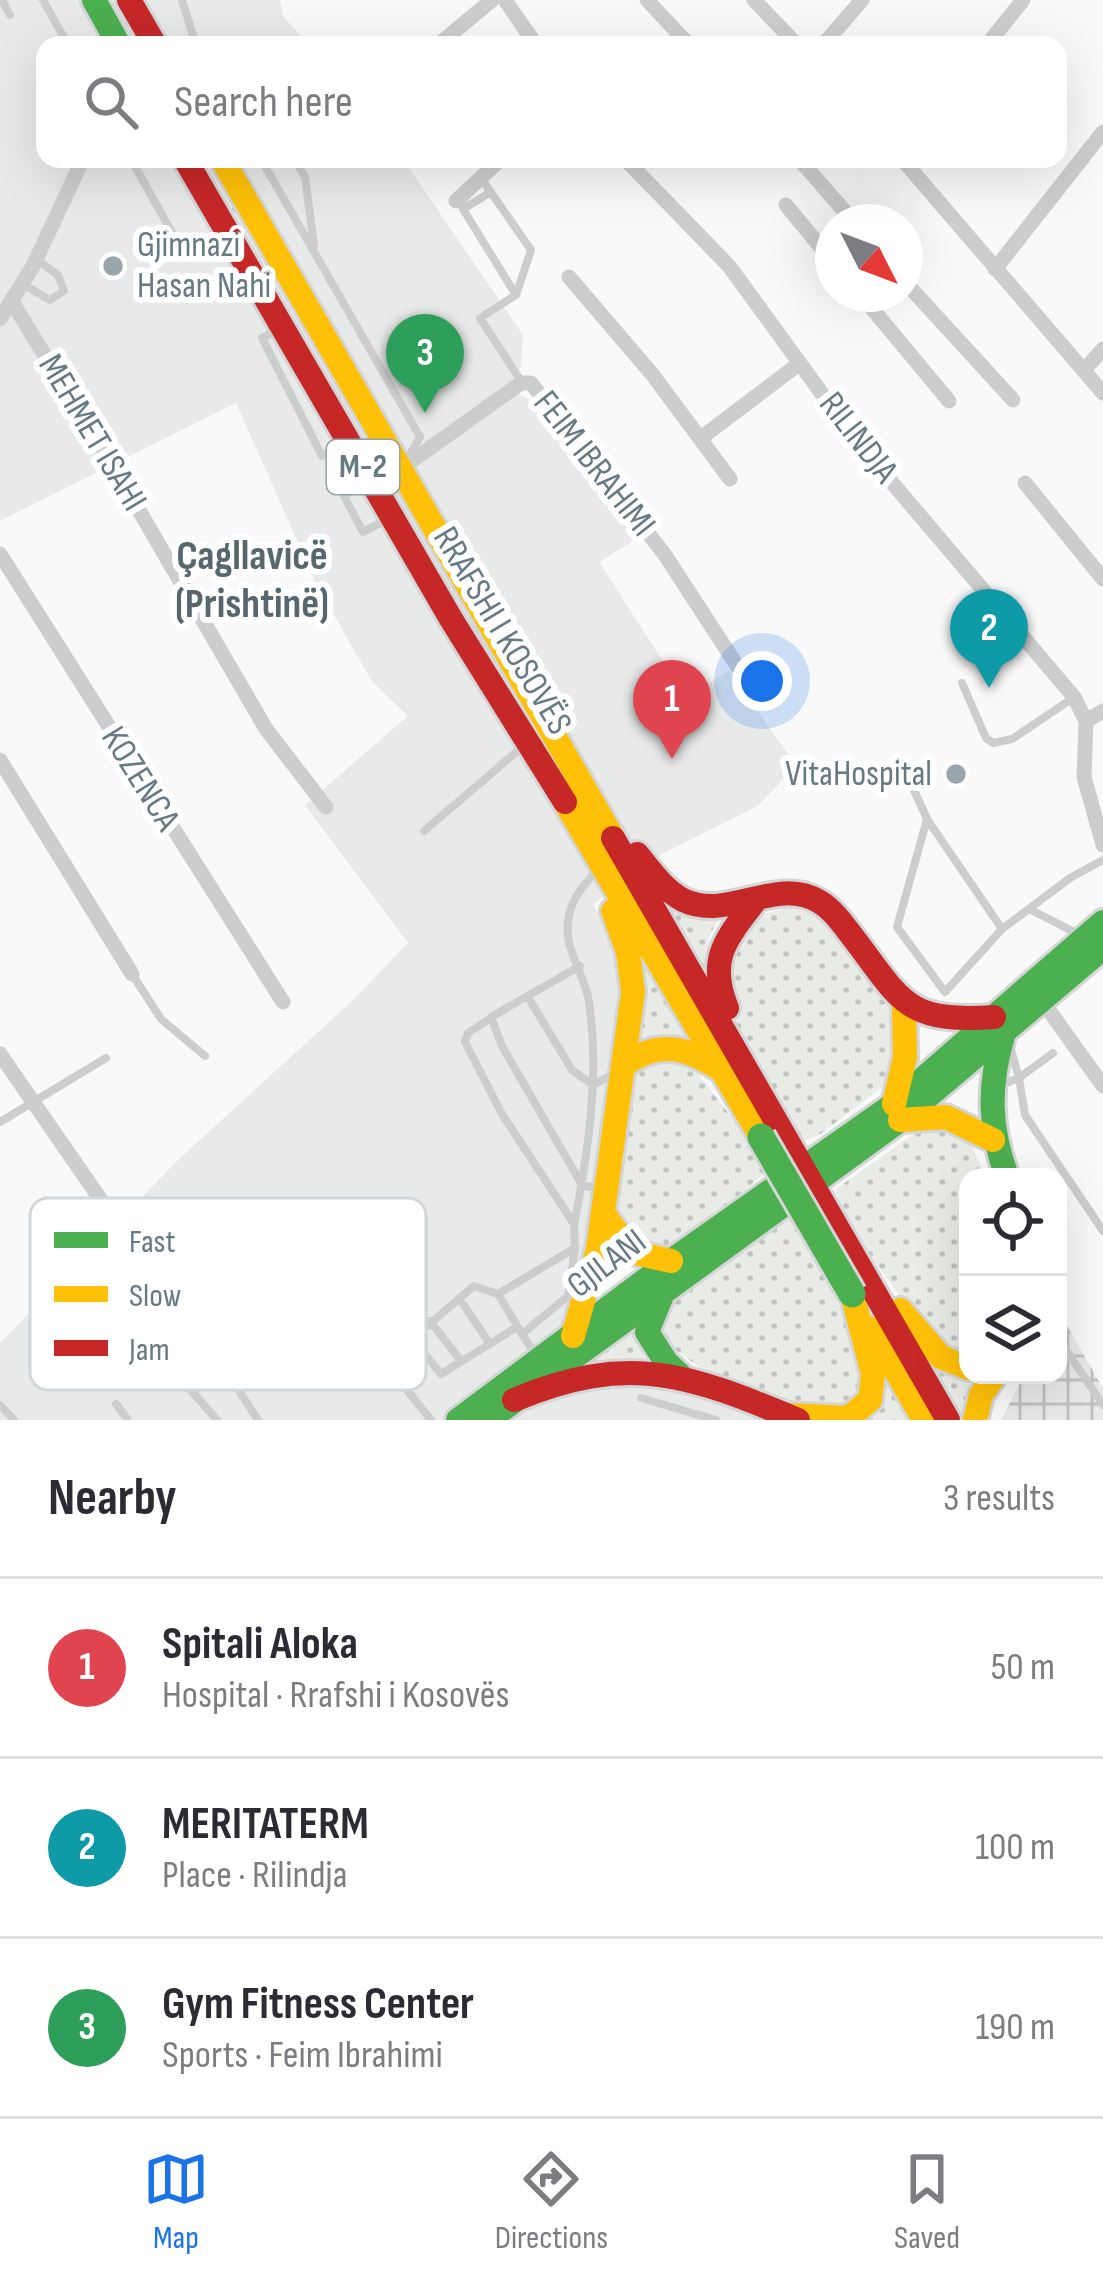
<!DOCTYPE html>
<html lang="en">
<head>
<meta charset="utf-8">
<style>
	body { margin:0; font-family:"Sofia Sans Condensed",sans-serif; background:#f7f7f7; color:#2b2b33 }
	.controls { position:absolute; right:36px; bottom:36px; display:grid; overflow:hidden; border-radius:24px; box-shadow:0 12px 48px #0002 }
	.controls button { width:108px; height:108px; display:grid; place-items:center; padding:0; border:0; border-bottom:3px solid #e1e1e2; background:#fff; color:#2b2b33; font:60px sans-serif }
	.compass { position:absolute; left:815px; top:204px; width:108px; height:108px; border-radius:50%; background:#fff; box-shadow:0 12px 48px #0002; rotate:132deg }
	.you { position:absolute; left:762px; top:681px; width:42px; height:42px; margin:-30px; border:9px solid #fff; border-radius:50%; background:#1a73e8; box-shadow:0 0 0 18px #1a73e833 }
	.badge { display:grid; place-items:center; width:78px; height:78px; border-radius:50%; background:#1a73e8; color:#fff; font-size:39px; font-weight:700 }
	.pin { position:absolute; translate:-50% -99px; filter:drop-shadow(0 3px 6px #0008) }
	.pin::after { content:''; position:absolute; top:63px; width:42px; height:36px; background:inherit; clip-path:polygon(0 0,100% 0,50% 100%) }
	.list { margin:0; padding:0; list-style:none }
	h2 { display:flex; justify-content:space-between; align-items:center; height:156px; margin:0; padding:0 48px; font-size:51px }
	h2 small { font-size:39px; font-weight:400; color:#7c7c81 }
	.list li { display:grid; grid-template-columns:78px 1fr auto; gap:36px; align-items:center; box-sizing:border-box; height:180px; padding:0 48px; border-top:3px solid #e1e1e2 }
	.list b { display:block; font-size:45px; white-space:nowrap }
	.list p { margin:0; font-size:39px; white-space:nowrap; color:#7c7c81 }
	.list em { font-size:39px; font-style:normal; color:#7c7c81 }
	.icon { flex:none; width:66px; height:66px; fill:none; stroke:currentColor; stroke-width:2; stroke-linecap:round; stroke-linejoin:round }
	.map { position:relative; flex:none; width:1103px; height:1420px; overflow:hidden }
	.search { position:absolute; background:#fff; box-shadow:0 12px 48px #0002; left:36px; right:36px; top:36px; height:132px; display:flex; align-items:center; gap:30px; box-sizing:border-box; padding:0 42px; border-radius:24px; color:#7c7c81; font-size:45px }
	.sheet { height:696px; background:#fff }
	nav { display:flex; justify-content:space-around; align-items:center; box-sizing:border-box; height:168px; border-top:3px solid #e1e1e2; background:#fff; font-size:33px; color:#7c7c81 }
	nav a { display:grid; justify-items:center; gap:6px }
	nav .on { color:#1a73e8 }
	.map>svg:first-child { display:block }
	.built { fill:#e8e9e9 }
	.industrial { fill:url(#industrial-grid) }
	.grass { fill:url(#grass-dots) }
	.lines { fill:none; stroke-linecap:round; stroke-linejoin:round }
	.fast-casing { stroke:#d4d5d6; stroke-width:30 }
	.slow-casing { stroke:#d4d5d6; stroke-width:30 }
	.jam-casing { stroke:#d4d5d6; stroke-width:30 }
	.lane { stroke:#cccece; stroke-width:8 }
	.street { stroke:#cccece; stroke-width:15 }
	.fast { stroke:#4caf50; stroke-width:24 }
	.slow { stroke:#ffc107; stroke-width:24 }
	.jam { stroke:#c62828; stroke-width:24 }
	.fast-bridge-casing { stroke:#d5d6d6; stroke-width:33; stroke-linecap:butt }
	.fast-bridge { stroke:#4caf50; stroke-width:27 }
	.poi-dot { fill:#99a6ac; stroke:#fff; stroke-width:4.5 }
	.labels { text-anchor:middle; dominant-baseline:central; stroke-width:12; stroke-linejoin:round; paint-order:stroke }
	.shield { fill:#fff; stroke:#93a2a8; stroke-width:3 }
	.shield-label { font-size:33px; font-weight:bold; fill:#657a83 }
	.poi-label { font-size:36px; fill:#657a83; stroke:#fff; text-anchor:start }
	.street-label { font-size:36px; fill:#657a83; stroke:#fff }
	.quarter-label { font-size:42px; font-weight:bold; fill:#57676e; stroke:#fff }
	.key { fill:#fff; stroke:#d1d7da; stroke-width:3 }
	.key-label { font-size:33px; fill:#657a83 }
</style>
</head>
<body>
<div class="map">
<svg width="1103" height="1420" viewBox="0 0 1103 1420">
	<defs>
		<pattern id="industrial-grid" width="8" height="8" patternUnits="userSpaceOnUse" patternTransform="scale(3)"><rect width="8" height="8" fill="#e8e9e9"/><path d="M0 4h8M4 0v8" fill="none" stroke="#c0c2c2"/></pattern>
		<pattern id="grass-dots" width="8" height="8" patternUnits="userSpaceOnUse" patternTransform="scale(3)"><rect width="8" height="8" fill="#e8ebe6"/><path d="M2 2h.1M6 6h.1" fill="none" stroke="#c0c3c0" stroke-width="1.8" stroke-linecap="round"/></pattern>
	</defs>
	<rect width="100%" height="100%" fill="#f9f9f9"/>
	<path class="built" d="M0 0H280L283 16 309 45H45V159H403L523 335 521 366 510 388 544 409 581 456 635 540 599 562 686 697 729 671 796 765 759 805 656 857 593 904 621 961 619 1006 607 1073 592 1204 597 1304 652 1389 669 1388 763 1420H0V1343L179 1159 350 1003 408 943 305 805 408 716 371 680 316 583 236 403 0 521Z"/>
	<path class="industrial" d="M1058 1310 1103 1388V1420H1001L1024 1375H1058Z"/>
	<path class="grass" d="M203 159H214L779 1146Z
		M647 880 720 917 709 936 706 984Z
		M788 908 808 911 823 920 899 1020 889 1082 818 1136 800 1142 724 1000 718 968 759 915Z
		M635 946 696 1049 632 1051Z
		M685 1057 754 1146 766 1173C730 1201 692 1240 648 1253L617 1214 615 1198 637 1062Z
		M926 1125 965 1131 986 1177H968V1362L931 1340 841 1214 836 1189Z
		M791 1213 827 1278 866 1369 858 1404 806 1408 706 1372 662 1340 660 1318 676 1295Z
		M899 1322 930 1354 987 1375 967 1420H957Z
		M632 1326 646 1363 572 1370Z
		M884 1368 914 1420H862C882 1403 890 1394 884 1368Z"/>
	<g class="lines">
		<g class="fast-casing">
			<path id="fast" d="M94 0 119 45
				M1003 1036C988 1087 989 1127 1007 1177
				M665 1288 647 1332 666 1362 680 1375
				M458 1420 671 1261 894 1104 1103 922
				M488 1420 900 1120 1103 948"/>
		</g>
		<g class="slow-casing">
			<path id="slow" d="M222 159 613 838
				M565 802 761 1137
				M625 1064C659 1040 685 1047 718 1068
				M894 1104 905 1057 904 1005
				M900 1120 946 1117 993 1140
				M604 1214 631 1252 671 1261
				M900 1310 941 1357 968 1368
				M872 1329 924 1420
				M573 1336 598 1249 633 992 628 952 613 911
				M786 1415 848 1418 870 1400 873 1374 852 1294
				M975 1420 981 1395 995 1375"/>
		</g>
		<g class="jam-casing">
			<path id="jam" d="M129 0 155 45
				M185 159 451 619 565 802
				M613 838 948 1420
				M637 854C651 871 663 889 683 900 728 922 776 875 820 902 833 910 843 924 852 936 902 1001 904 1023 994 1017
				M727 1008C707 959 726 939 755 901
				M514 1400C629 1352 688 1374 798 1420"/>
		</g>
		<path class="lane" d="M2 0 10 15
			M43 0 68 45
			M182 0 196 45
			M131 159 176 240 191 246 222 236
			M261 159 420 437 409 456
			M294 159 305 177 314 245
			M481 178 531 250 516 295 480 318 521 381
			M491 192 463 209 516 295
			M24 285 50 300 64 291 58 275 36 259
			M277 330 262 338 322 456 341 445
			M365 484 344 496 363 532 388 519
			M962 683 986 738 993 743 1012 739 1073 698
			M901 761 927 819 1002 929 1070 878 1103 860
			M927 819 897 927 945 992 1002 929
			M424 831 521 748
			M1029 909 1078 934
			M580 966 491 1017 502 1046 582 1185 599 1189
			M132 974 161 1019 205 1056
			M528 997 572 1070 593 1085 616 1073
			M491 1018 468 1033 465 1042 502 1114 574 1224
			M1010 1046 1019 1078 1053 1053
			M1001 1085 1019 1078 1025 1115 1103 1231
			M0 1122 106 1058
			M300 1257 431 1420
			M498 1294 474 1286 412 1339 441 1374 517 1327
			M109 1297 217 1420
			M459 1298 490 1344
			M178 1300 186 1279 220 1250 219 1236 195 1204
			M430 1321 461 1361
			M134 1325 178 1300 183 1304 258 1420
			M522 1334 498 1294 575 1248 574 1225C588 1153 600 1075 589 1002 585 974 564 950 568 922 570 902 580 889 594 874
			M1058 1338 1103 1405
			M537 1357 522 1334 568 1296 575 1249
			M641 1398 716 1420
			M116 1404 128 1420
			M0 1405 14 1420"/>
		<path class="street" d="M505 0 536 45
			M647 0 689 45
			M754 0 797 45
			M438 45 492 0
			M823 45 862 0
			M987 45 1023 0
			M625 159 729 266 855 439 1074 697 1086 721 1084 777 1103 845
			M799 159 854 222
			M902 159 1103 393
			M456 201 501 159
			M786 205 833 262
			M995 269 1103 132
			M569 277 652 374 730 479
			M905 282 1013 400
			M860 294 949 401
			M12 302 115 469 266 729 326 807
			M0 319 33 266 83 159
			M1084 370 1103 349
			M701 438 800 363
			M402 468 521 383H531L665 555 743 675
			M1025 483 1103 579
			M0 554 283 1002
			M1086 721 1103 711
			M0 760 132 974
			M1043 1002 1103 1086
			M0 1054 112 1216"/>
		<use href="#fast" class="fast"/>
		<use href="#slow" class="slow"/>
		<use href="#jam" class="jam"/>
		<g class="fast-bridge-casing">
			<path id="fast-bridge" d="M761 1137 852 1294"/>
		</g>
		<use href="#fast-bridge" class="fast-bridge"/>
	</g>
	<g class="poi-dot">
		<circle cx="113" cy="266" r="12"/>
		<circle cx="956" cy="774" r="12"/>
	</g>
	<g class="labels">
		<rect class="shield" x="327" y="440" width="72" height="54" rx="9"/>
		<g class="shield-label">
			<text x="363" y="467">M-2</text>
		</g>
		<g class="poi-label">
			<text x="137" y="245">Gjimnazi<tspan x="137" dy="41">Hasan Nahi</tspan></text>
			<text x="932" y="774" text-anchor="end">VitaHospital</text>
		</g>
		<g class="street-label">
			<text transform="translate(92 433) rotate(59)">MEHMET ISAHI</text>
			<text transform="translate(858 438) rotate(52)">RILINDJA</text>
			<text transform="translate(594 464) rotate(52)">FEIM IBRAHIMI</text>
			<text transform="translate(502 631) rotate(59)">RRAFSHI I KOSOVËS</text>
			<text transform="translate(140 779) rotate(58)">KOZENCA</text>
			<text transform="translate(607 1264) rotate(-37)">GJILANI</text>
		</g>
		<g class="quarter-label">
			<text x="252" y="556">Çagllavicë<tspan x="252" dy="48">(Prishtinë)</tspan></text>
		</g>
	</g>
	<rect x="30" y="1198" width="396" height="192" rx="18" class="key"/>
	<rect x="54" y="1232" width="54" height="16" fill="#4caf50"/>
	<rect x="54" y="1286" width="54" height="16" fill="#ffc107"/>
	<rect x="54" y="1340" width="54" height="16" fill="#c62828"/>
	<g class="key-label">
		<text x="129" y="1252">Fast</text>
		<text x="129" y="1306">Slow</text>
		<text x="129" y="1360">Jam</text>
	</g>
</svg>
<div class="controls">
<button><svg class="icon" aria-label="locate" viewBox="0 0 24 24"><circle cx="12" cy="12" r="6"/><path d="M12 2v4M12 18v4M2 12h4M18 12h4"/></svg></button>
<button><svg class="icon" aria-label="layers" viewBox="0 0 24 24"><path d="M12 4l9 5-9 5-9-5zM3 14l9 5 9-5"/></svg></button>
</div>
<svg class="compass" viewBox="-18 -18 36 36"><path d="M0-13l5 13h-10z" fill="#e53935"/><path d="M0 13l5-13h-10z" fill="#7c7c81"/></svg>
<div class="you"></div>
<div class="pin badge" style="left:672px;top:759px;background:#e0444e">1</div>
<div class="pin badge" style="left:989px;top:688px;background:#0f9aa8">2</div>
<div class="pin badge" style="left:425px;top:413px;background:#2e9e5b">3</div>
<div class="search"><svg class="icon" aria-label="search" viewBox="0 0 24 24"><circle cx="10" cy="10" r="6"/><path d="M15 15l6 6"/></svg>Search here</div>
</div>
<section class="sheet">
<h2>Nearby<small>3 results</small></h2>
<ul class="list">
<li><span class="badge" style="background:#e0444e">1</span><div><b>Spitali Aloka</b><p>Hospital · Rrafshi i Kosovës</p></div><em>50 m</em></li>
<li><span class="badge" style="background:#0f9aa8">2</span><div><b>MERITATERM</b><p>Place · Rilindja</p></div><em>100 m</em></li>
<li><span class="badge" style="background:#2e9e5b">3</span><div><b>Gym Fitness Center</b><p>Sports · Feim Ibrahimi</p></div><em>190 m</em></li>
</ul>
</section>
<nav>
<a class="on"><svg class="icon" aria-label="map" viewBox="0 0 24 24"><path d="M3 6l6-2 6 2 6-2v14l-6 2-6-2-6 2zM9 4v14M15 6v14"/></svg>Map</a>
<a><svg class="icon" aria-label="directions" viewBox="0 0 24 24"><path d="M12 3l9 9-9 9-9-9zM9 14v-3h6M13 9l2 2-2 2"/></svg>Directions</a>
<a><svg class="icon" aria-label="saved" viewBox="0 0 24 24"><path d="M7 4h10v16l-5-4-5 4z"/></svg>Saved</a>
</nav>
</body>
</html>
